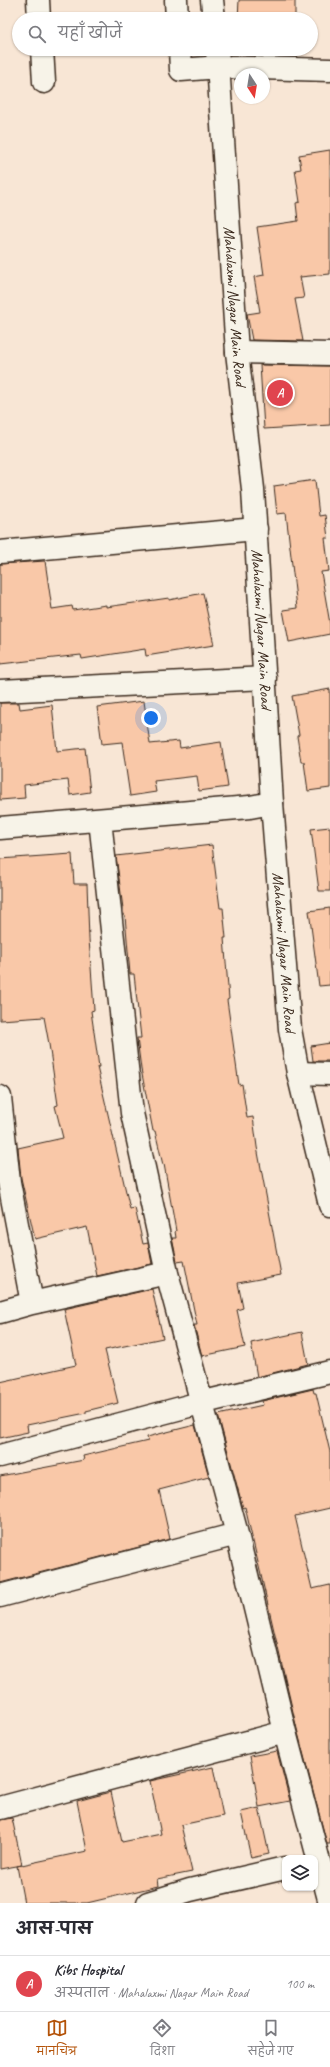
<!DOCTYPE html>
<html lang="hi">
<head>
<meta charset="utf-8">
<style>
	body { margin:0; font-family:Caveat,"Playpen Sans Deva",sans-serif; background:#f7f7f7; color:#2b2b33 }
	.controls { position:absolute; right:12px; bottom:12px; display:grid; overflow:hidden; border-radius:8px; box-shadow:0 1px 3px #0004 }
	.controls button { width:36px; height:36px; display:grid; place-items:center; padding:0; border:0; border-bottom:1px solid #e1e1e2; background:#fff; color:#2b2b33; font:20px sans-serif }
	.compass { position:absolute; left:234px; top:68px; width:36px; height:36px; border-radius:50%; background:#fff; box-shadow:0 1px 3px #0004; rotate:168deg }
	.you { position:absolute; left:151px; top:718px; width:14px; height:14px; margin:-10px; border:3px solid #fff; border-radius:50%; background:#1a73e8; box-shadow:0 0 0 6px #1a73e833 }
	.badge { display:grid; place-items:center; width:26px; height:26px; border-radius:50%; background:#b45309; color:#fff; font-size:13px; font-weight:700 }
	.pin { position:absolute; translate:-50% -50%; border:2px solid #fff; box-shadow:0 1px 4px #0006 }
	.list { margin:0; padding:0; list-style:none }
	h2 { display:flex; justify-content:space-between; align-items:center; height:52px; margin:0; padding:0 16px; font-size:17px }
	h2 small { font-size:13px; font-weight:400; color:#7c7c81 }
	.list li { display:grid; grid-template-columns:26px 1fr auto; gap:12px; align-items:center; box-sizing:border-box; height:56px; padding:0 16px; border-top:1px solid #e1e1e2 }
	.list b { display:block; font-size:15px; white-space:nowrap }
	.list p { margin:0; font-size:13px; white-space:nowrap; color:#7c7c81 }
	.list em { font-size:13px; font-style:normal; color:#7c7c81 }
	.icon { flex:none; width:22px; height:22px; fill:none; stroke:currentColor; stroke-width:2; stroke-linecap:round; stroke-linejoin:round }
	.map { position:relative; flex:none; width:330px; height:1903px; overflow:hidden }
	.search { position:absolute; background:#fff; box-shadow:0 1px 3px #0004; left:12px; right:12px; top:12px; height:44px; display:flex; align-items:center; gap:10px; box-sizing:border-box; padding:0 14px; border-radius:22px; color:#7c7c81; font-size:15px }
	.sheet { height:108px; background:#fff }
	nav { display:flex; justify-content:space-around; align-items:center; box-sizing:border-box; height:56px; border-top:1px solid #e1e1e2; background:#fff; font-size:11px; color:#7c7c81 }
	nav a { display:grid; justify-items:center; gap:2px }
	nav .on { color:#b45309 }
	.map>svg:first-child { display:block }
	.building { fill:#f9c8a8; stroke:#3b2a1e }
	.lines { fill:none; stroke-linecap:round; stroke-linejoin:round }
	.minor-casing { stroke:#3b2a1e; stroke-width:25 }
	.tertiary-casing { stroke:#3b2a1e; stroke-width:25 }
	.minor { stroke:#f7f3e8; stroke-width:22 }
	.tertiary { stroke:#f7f3e8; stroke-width:22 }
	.labels { text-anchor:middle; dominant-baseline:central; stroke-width:3.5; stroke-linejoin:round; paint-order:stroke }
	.street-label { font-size:16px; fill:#3b2a1e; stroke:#f7f3e8 }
</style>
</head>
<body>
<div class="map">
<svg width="330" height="1903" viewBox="0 0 330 1903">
	<rect width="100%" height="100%" fill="#f8e6d5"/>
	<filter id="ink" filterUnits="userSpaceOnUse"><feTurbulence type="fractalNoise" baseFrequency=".025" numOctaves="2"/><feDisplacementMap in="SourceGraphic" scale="8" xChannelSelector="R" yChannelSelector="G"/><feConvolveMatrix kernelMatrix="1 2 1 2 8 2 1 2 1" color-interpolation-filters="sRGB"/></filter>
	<g filter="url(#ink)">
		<path class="building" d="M239 0H295V19H238Z
			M330 150V274L300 277 304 298 295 299 303 341 252 340 247 314 260 312 254 277 264 275 257 227 298 221 296 203 300 202 295 170 301 169 299 155Z
			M260 365 330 366V425L264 429Z
			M315 480 319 516 325 515 328 538H325L329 571 321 572 330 624V634L289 642 283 610 297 608 286 513 277 514 274 486Z
			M45 561 52 609 72 606 73 610 106 605V607L169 598V600L203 593 214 645 146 656 145 649 82 659 81 655 0 664V564Z
			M330 689V788L308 791 304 762H301L297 736 299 735 292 696Z
			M144 701 150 744 179 741 180 748 221 742 228 787 199 791 197 776 154 781 156 792 130 796 122 742 102 744 97 707Z
			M0 703H19L20 709 52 705 57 751 85 748 90 792 70 795 68 780 24 785 25 798 0 800Z
			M330 827V891H319L311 829Z
			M212 845 220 908H223L226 938H224L229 999 227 1000 239 1085 242 1084 247 1118 253 1117 257 1147 281 1275 238 1283 243 1308 237 1310 245 1347 202 1356 194 1325H197L184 1261 177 1262 172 1238H176L175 1231H176L164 1164 163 1165 155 1131H153L141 1069 137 1038H141L134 974H130L125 916H124L116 856Z
			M72 854 74 884H87L89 939 94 1010 91 1011 99 1067H97L130 1209 135 1208 143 1244 148 1243 152 1264 97 1276 87 1227 35 1239 21 1178 18 1148 63 1138 55 1106 58 1105 49 1044 44 1017 0 1020V859Z
			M330 908V985L319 986 309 911Z
			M330 1043V1061H313L311 1046Z
			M152 1289 163 1338 105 1350 118 1403 86 1411V1413L27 1425 28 1432 0 1438V1382L76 1365 64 1309Z
			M302 1332 308 1364 257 1377 251 1343Z
			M313 1389 314 1393H316L330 1452V1508L295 1516 312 1589 330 1585V1844H327L297 1729 245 1507 243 1508 218 1415 263 1405 262 1401Z
			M195 1425 209 1477 159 1490 170 1539 0 1583V1476L84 1460 83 1456 148 1441 147 1437Z
			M277 1751 290 1801 259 1807 250 1756Z
			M213 1767 223 1816 181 1825 192 1872 157 1879 158 1886 87 1903H24L17 1866 87 1851 77 1801 111 1792 122 1842 161 1834 150 1781Z
			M259 1808 269 1854 251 1858 241 1812Z
			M12 1818 22 1865 0 1869V1820Z"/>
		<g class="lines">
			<g class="minor-casing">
				<path id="minor" d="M38 0 39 19
					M176 0 177 19
					M42 49 44 82
					M180 49 181 70 219 67 330 70
					M237 352 330 354
					M0 552 256 529
					M0 691 265 678
					M100 820 132 1113 167 1273 237 1534 285 1732 330 1903
					M0 828 250 807 272 803
					M298 1073 330 1074
					M0 1097 9 1182 32 1303 0 1312
					M32 1303 167 1273
					M0 1456 200 1403 330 1372
					M0 1596 237 1534
					M0 1808 285 1732
					M148 1903 190 1890 285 1868"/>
			</g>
			<g class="tertiary-casing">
				<g id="tertiary">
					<path d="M212 0 214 19"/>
					<path id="s1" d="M217 49 237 352 253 489 272 803 290 1029 298 1073 330 1205"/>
				</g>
			</g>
			<use href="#minor" class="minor"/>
			<use href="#tertiary" class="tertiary"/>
		</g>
	</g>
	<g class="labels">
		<g class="street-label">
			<text stroke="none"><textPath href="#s1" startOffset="258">Mahalaxmi Nagar Main Road</textPath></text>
			<text stroke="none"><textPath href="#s1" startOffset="582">Mahalaxmi Nagar Main Road</textPath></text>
			<text stroke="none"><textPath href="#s1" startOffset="906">Mahalaxmi Nagar Main Road</textPath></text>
		</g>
	</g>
</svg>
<div class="controls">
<button><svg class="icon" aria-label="layers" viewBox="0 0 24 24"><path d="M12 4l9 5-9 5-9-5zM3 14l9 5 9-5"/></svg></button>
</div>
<svg class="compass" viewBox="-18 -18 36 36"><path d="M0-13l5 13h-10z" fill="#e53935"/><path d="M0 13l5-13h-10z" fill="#7c7c81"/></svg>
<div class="you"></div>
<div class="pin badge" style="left:280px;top:393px;background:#e0444e">A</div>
<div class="search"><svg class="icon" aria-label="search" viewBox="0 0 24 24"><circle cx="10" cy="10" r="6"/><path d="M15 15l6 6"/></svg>यहाँ खोजें</div>
</div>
<section class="sheet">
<h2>आस-पास<small></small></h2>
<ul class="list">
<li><span class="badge" style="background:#e0444e">A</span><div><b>Kibs Hospital</b><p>अस्पताल · Mahalaxmi Nagar Main Road</p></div><em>100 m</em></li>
</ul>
</section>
<nav>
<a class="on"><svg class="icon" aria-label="map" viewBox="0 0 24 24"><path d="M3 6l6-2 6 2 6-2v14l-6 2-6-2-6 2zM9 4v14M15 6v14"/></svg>मानचित्र</a>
<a><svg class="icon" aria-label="directions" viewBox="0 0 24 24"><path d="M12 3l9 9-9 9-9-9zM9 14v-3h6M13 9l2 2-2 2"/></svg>दिशा</a>
<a><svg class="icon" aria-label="saved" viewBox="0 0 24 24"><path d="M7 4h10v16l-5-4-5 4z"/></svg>सहेजे गए</a>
</nav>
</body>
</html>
